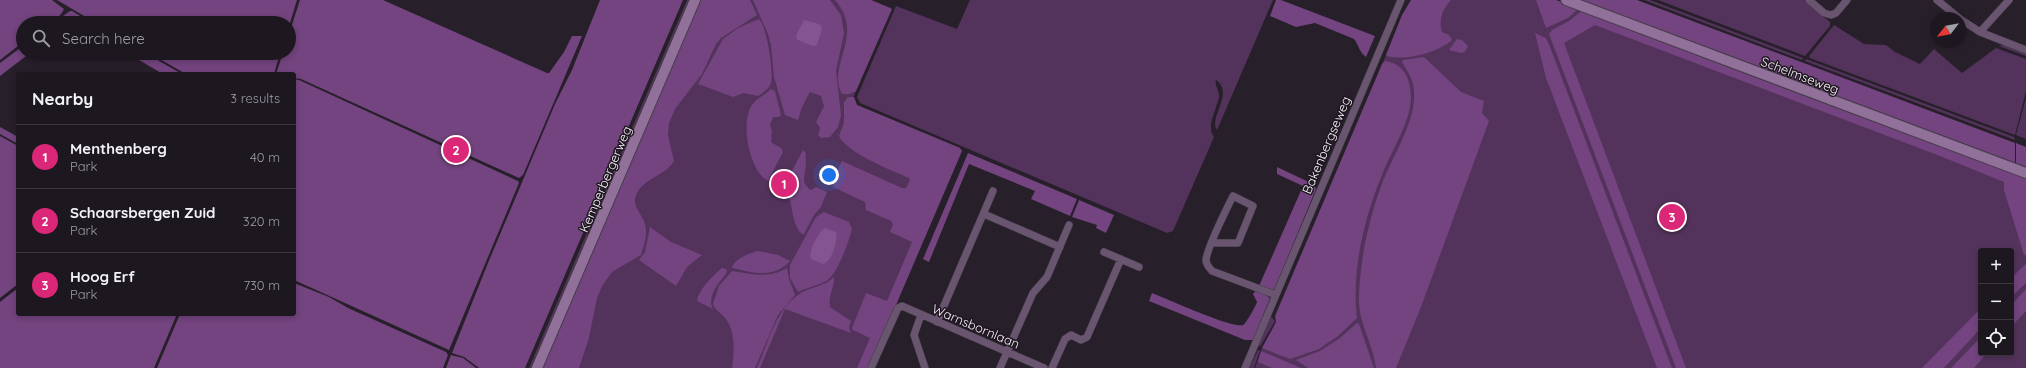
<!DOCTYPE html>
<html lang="en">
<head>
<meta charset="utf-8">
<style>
	body { margin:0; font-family:Quicksand,sans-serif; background:#2a242d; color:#f1f3f6 }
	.controls { position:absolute; right:12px; bottom:12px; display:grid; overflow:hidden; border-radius:4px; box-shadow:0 2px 6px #0003 }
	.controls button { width:36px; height:36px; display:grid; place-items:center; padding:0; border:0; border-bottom:1px solid #3b363e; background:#1d1720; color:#f1f3f6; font:20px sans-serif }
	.compass { position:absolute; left:1930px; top:12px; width:36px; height:36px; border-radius:50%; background:#1d1720; box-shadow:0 2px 6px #0003; rotate:239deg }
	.you { position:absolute; left:829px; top:175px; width:14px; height:14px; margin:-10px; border:3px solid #fff; border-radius:50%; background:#1a73e8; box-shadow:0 0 0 6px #1a73e833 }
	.badge { display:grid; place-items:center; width:26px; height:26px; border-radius:50%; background:#db2777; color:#fff; font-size:13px; font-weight:700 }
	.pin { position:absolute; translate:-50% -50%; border:2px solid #fff; box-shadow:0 1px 4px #0006 }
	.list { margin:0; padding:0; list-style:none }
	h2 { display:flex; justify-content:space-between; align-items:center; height:52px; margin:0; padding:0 16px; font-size:17px }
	h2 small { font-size:13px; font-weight:400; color:#a09fa5 }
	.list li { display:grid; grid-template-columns:26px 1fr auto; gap:12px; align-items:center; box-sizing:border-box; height:64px; padding:0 16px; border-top:1px solid #3b363e }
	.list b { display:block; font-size:15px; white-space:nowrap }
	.list p { margin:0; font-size:13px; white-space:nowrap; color:#a09fa5 }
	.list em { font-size:13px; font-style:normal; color:#a09fa5 }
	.icon { flex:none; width:22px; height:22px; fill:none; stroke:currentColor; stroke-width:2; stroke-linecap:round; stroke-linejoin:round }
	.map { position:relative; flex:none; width:2026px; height:368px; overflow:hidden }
	.search { position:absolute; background:#1d1720; box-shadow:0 2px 6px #0003; left:16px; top:16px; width:280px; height:44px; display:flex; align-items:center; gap:10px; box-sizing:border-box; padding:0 14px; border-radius:22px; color:#a09fa5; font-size:15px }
	.panel { position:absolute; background:#1d1720; box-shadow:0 2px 6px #0003; left:16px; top:72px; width:280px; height:244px; border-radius:4px }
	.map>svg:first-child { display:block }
	.green { fill:#53335b; fill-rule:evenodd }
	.forest { fill:#73447f; fill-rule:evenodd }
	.water { fill:#845490 }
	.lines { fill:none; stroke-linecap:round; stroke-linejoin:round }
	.minor-casing { stroke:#443c47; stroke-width:8 }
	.secondary-casing { stroke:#443c47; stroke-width:12 }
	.minor { stroke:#69556f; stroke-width:7 }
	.secondary { stroke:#91709a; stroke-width:10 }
	.labels { text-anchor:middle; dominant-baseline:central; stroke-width:3; stroke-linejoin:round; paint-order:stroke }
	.street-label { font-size:13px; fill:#f7f1f8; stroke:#1e1620 }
</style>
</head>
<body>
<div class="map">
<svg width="2026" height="368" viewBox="0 0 2026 368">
	<rect width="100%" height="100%" fill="#271f2a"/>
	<path class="green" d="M687 0H691L534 368H529Z
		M699 0H871L891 8 853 98 857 105 960 148 869 368H542Z
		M970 0H1273L1217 130C1208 118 1235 93 1216 80 1214 86 1220 90 1219 98 1216 110 1206 126 1214 137L1173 231 1167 233 860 103 857 97 896 6 957 29Z
		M1412 0H1555L2026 178V368H1255L1262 348 1277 321 1386 55ZM1981 251H2011V353H1981Z
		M1644 0H1650L1803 58 1802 60Z
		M1658 0H1804L1830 22V26L1805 56Z
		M1834 25 1864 44 1886 45 1895 52 1920 64 1934 49 1962 73 1996 48 2026 59V91L2015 135 1810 58 1809 56Z
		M2004 45 2026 54V56L1999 46Z
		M1806 59 2014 137 2015 140 1805 61Z
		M2026 98V139L2016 135Z
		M1271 316 1275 321 1260 347 1259 344Z
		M1258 350H1260L1254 368H1249Z"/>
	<path class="forest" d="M0 0H52L64 9C56 26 39 23 23 23V42L0 60Z
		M57 0H297L289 26V23H96Z
		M300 0H383L547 73H549L564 52 572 36H582L523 175 519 178 301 79 294 78V74H276L283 53H289V34Z
		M600 0H683L525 368H479L464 357 452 353 488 263 555 104 572 70Z
		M699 0H750L757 15 721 38 716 44 702 74 675 109 669 123 668 135 674 161C667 174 645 178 637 193 630 206 642 213 645 224 648 233 644 246 641 255L612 272 602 286 597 298 589 338 579 368H542Z
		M753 0H830L841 15 844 33 836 71 841 115 838 127 830 137 821 138 818 135 820 128 816 122 824 106 821 96 810 92 802 107 798 120 785 115 774 77 771 45 768 34ZM804 20 803 42 797 40Z
		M835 0H871L892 9 856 91 850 94H842C826 65 866 35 835 0Z
		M1276 0H1281L1375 36 1366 57C1359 52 1359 45 1354 39L1315 23 1296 27 1270 16Z
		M1411 0H1451C1443 8 1438 21 1442 32L1449 35 1452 40C1437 53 1406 61 1387 56L1386 55 1402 15Z
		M1536 0H1556L1579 8 1568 18 1546 28Z
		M1575 0H1637L1666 11 2015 143V166Z
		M1583 10 2026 178V254L2024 255 2004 190V182L1940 156 1595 25 1564 43 1686 368H1676L1549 34 1552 30 1569 21Z
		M70 11H72L92 23H53Z
		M759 19C767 27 774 72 771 83 769 89 763 93 758 96L744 93 733 97 698 84 723 39 738 28Z
		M1535 33 1546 38 1550 47 1672 368H1657L1546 78Z
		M1457 39 1462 40 1468 46 1465 52 1461 53 1449 50Z
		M23 46V53H30L0 76V63Z
		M127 53H145L182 74H163Z
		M149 53H280L274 74H186Z
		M1424 57 1461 92 1484 101 1482 113 1489 121 1421 307 1396 368H1376C1373 343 1358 323 1359 297 1360 258 1369 218 1383 181 1393 156 1413 125 1414 99 1415 81 1410 76 1402 62L1403 60Z
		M1385 61C1405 64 1411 80 1411 99 1410 121 1393 149 1384 170 1365 214 1351 270 1357 318L1338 336 1319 349 1290 359 1262 348 1276 322 1275 316 1382 64Z
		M294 79 299 80 518 181 519 183 449 350 294 280Z
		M771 89 775 91 781 115 779 117H773L770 125 772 131 771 142 781 148 783 152 768 181C749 171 740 122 752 105 757 98 765 95 771 89Z
		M848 97H854L857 105 960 148 962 151 869 368H857L870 338 853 330 852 328 866 293 887 301 912 242 890 232 893 224 891 221 866 210 865 202 833 187 836 173 842 161 902 188H906L910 180 909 178C891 170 847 153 839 136L844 123V102Z
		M0 127 18 137V144L0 134Z
		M0 136 18 146V284L0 298Z
		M2016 143 2026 147V170L2016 166Z
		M803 150 806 153C805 157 806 160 806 163 806 174 799 182 811 190L816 187 827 192 821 207 814 215 804 234H802C789 222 795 199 783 188Z
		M968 153 1077 199 1070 216 1031 199 1035 191 969 164 929 262 923 259Z
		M1277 167 1313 184 1316 189 1274 290 1259 286 1303 186 1277 174Z
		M1079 200 1114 215 1106 233 1096 228 1097 225 1072 217Z
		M824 212 849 222 852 229C850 239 838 271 830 278 822 285 808 287 798 292L790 278V265L816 217Z
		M650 227 671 242 702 255 687 267 676 286 639 260 645 252Z
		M758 251 778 255 790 261C773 279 754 273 732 268 733 260 749 253 758 251Z
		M2026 264V283L2011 297V278Z
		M722 268 726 269 727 272C720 282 706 296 713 309L697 301C698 291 714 274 722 268Z
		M787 268 789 279 795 295 778 315 755 368H732C734 352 736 331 725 318 721 313 715 310 713 304L719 286 732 271C753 274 768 279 787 268Z
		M834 277C835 286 828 295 830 307L851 321 849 328 851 333 785 309 760 368H757C768 344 775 311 798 295 808 287 824 287 834 277Z
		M294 283 329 297 348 308 446 352 448 355 443 368H157L180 314H294Z
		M18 288V314H177L154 368H0V302Z
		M1257 289 1270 298 1253 340H1245L1149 301 1152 293C1165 298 1233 329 1243 325 1245 325 1256 306 1257 302L1253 294Z
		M2026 289V311L2011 327V305Z
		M1981 308V328L1944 368H1922Z
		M1357 323 1359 324 1374 368H1308L1296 360 1320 351 1340 338Z
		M1981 337V353H1987L1974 368H1951Z
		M1261 351 1301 368H1272L1258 362Z
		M451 355 463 358 476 368H446Z"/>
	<path class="water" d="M804 20 819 24 822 28 817 45 813 46 797 40 796 36Z
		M825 228 836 232C838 240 832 262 823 264L811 259C808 251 818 233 825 228Z"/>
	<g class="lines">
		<g class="minor-casing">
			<path id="minor" d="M1809 0 1824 13 1831 15 1836 13 1847 0
				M1937 0 1959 18
				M1960 19 1980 32 2026 50
				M1980 32 2009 0
				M984 214 1060 247
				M1213 243H1238L1253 206 1233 196C1227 208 1207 249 1206 260 1206 265 1209 267 1212 271L1276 295
				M1104 252 1139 267
				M921 315 914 335 925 368
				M937 322 993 191
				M871 368 898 308 902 306 1044 368
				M1000 368 1033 293 1047 277 1069 225
				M1052 368 1065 339 1071 335 1081 340 1087 337 1121 259
				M1245 368 1401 0"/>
		</g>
		<g class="secondary-casing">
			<path id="secondary" d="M1566 0 2026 173
				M537 368 695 0"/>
		</g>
		<use href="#minor" class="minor"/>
		<use href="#secondary" class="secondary"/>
	</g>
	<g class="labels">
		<g class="street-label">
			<text transform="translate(1800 75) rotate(21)">Schelmseweg</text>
			<text transform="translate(1326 145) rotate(-67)">Bakenbergseweg</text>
			<text transform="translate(605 179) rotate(-67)">Kemperbergerweg</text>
			<text transform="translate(976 326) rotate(23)">Warnsbornlaan</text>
		</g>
	</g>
</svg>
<div class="controls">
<button>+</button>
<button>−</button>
<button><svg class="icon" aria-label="locate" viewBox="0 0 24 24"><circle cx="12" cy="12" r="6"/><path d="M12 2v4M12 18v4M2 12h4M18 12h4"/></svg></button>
</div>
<svg class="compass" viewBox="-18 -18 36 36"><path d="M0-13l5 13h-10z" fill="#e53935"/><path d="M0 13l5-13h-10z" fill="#a09fa5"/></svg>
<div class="you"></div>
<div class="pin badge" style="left:784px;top:184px">1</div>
<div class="pin badge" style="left:456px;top:150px">2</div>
<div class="pin badge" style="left:1672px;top:217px">3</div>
<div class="search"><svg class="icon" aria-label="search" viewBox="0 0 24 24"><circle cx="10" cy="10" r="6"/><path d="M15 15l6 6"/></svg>Search here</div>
<section class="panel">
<h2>Nearby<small>3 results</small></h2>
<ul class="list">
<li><span class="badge">1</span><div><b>Menthenberg</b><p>Park</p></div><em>40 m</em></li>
<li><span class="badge">2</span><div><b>Schaarsbergen Zuid</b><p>Park</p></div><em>320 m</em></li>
<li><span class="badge">3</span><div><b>Hoog Erf</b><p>Park</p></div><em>730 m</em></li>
</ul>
</section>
</div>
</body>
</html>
